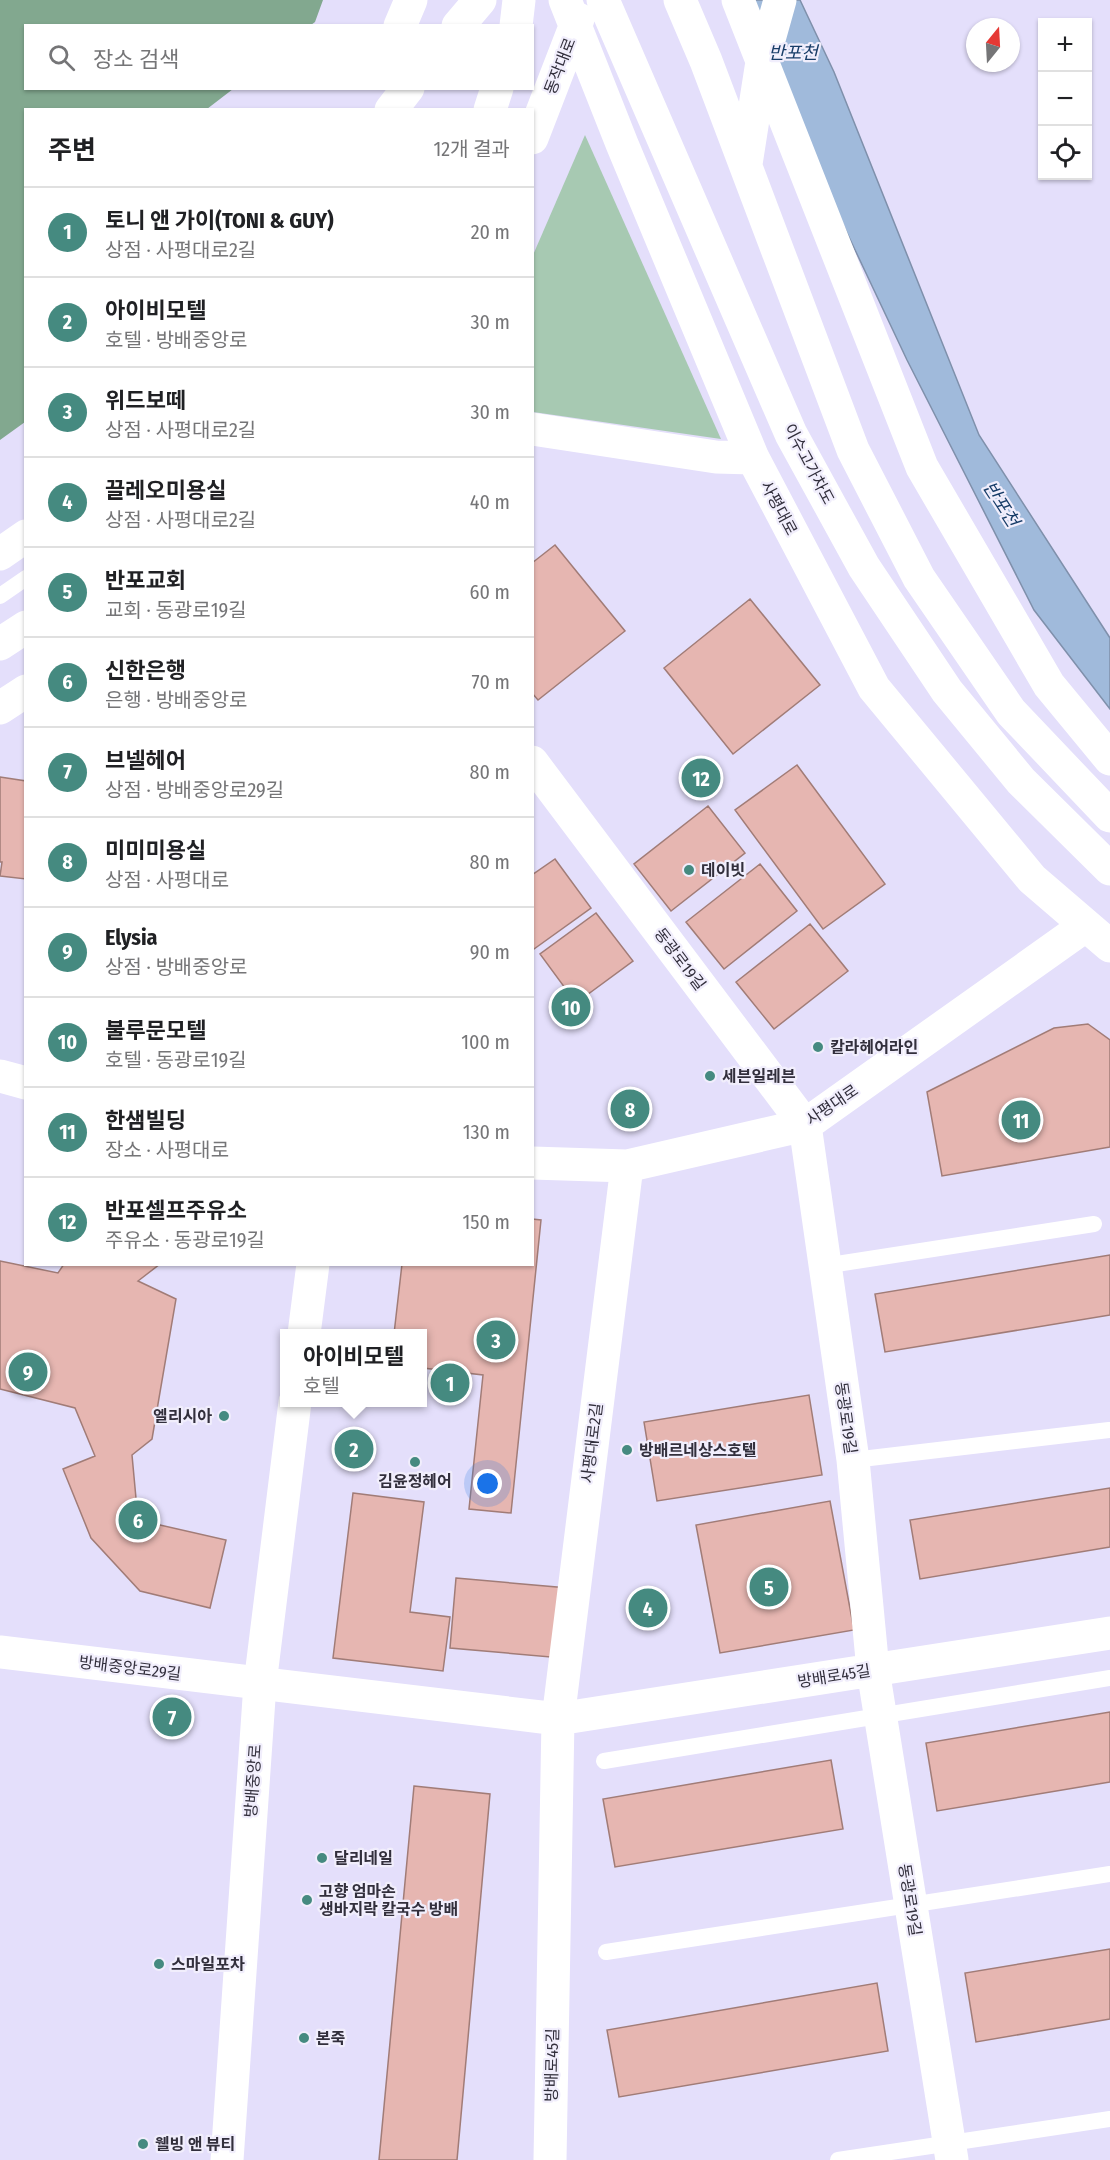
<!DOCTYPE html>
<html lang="ko">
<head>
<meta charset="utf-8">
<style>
	body { margin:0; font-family:"Fira Sans Condensed","Noto Sans KR",sans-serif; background:#f2f2f2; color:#202124 }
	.controls { position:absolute; right:18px; top:18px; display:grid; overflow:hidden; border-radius:0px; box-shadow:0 2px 4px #0004 }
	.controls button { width:54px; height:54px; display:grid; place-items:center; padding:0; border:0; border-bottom:2px solid #e0e0e0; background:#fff; color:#202124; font:30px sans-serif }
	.compass { position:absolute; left:966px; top:18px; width:54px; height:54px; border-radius:50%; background:#fff; box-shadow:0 2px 4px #0004; rotate:18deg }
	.you { position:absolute; left:488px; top:1484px; width:21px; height:21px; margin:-15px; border:4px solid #fff; border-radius:50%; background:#1a73e8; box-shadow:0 0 0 9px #1a73e833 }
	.badge { display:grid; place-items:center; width:39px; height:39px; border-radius:50%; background:#458a80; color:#fff; font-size:20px; font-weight:700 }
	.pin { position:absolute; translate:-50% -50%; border:3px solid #fff; box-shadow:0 2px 6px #0006 }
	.popup { position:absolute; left:280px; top:1329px; width:147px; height:78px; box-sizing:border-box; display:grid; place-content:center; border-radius:0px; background:#fff; filter:drop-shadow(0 2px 4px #0005); font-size:20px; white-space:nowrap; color:#757577 }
	.popup b { font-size:22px; color:#202124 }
	.popup::after { content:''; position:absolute; left:50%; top:100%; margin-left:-12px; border:12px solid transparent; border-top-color:#fff }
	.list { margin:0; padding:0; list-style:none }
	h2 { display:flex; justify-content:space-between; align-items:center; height:78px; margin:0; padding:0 24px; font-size:26px }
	h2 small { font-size:20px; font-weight:400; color:#757577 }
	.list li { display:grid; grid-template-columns:39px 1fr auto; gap:18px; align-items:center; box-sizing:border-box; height:90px; padding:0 24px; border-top:2px solid #e0e0e0 }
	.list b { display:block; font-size:22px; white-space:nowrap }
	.list p { margin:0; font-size:20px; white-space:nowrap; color:#757577 }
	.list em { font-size:20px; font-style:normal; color:#757577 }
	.icon { flex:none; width:33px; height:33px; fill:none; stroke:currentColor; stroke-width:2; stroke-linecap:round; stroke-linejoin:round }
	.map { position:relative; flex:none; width:1110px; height:2160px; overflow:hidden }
	.search { position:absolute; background:#fff; box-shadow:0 2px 4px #0004; left:24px; top:24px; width:510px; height:66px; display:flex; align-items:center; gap:15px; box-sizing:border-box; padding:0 21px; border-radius:0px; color:#757577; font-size:22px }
	.panel { position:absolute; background:#fff; box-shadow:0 2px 4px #0004; left:24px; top:108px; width:510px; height:1158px; border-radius:0px }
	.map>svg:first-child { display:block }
	.green { fill:#a7c9b2 }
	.forest { fill:#82a88f }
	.water { fill:#a0badb; stroke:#7f90ab; stroke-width:1.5 }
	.building { fill:#e6b6b1; stroke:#a17c77; stroke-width:1.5 }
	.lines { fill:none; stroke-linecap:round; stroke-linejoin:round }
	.lane { stroke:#fff; stroke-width:16 }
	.street { stroke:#fff; stroke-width:33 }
	.secondary { stroke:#fff; stroke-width:33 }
	.primary { stroke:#fff; stroke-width:33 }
	.poi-dot { fill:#458a80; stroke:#f1eefc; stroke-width:2 }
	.labels { text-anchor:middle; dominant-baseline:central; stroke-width:4.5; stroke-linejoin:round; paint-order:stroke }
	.street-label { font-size:16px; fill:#322f3c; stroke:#f1eefc }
	.poi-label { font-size:16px; font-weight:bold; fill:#322f3c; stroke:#f1eefc; text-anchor:start }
	.water-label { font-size:18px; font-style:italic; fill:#183d68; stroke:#f1eefc }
</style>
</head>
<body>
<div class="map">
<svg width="1110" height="2160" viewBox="0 0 1110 2160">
	<rect width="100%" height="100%" fill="#e4dffb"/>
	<path class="green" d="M585 135 721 439 533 412V255Z"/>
	<path class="forest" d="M0 0H323L315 22 311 25 26 26V88L233 89 207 109 26 110 25 422 0 440Z"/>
	<path class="water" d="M737 0H800L834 72 979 435 1110 638V709L1034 610 907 360Z"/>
	<path class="building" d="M555 545 625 631 538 700 532 693V563Z
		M750 599 820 685 733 754 664 668Z
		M797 765 885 884 823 929 735 810Z
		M0 777 26 781V879L0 876 2 862H0Z
		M708 806 745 853 671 911 634 864Z
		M555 859 591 908 534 949 532 946V875Z
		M760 864 797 911 724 969 686 922Z
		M596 913 633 961 576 1003 540 954Z
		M810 924 848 971 774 1029 736 982Z
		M1088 1024 1110 1040V1147L942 1176 927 1092 1054 1028Z
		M532 1219 541 1220 511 1513 469 1509 483 1375 423 1368V1334H394L402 1264H532Z
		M1110 1255V1315L885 1352 875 1294Z
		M0 1261 58 1273 64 1264H160L138 1281 176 1299 152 1439 132 1455 138 1520 226 1540 210 1608 140 1591 91 1538 63 1469 95 1456 75 1408 0 1389Z
		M809 1395 822 1475 657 1501 644 1422Z
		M1110 1488V1547L920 1579 910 1520Z
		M353 1493 424 1502 410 1612 450 1617 443 1671 333 1658Z
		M830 1501 854 1630 720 1653 696 1525Z
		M456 1578 568 1588 562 1658 450 1648Z
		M1110 1712V1782L937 1811 926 1743Z
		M831 1760 843 1829 615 1867 603 1799Z
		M414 1786 490 1794 457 2160H379Z
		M1110 1949V2019L976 2042 965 1973Z
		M877 1983 888 2051 619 2097 607 2030Z"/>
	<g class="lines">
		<path class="lane" d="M0 596 26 578
			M824 1266 1094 1224
			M853 1460 1109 1430
			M604 1761 1110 1678
			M606 1952 1110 1874
			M838 2160 1110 2119"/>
		<path class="street" d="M532 762 805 1125 853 1460 873 1670 952 2160
			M0 1076 26 1083
			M532 1163 627 1166 805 1125 1085 926
			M0 1652 558 1719 1110 1633
			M550 2160 558 1719 627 1166"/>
		<path class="secondary" d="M304 1334 313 1264
			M227 2160 260 1684 295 1402"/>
		<path class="primary" d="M565 0 622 144 753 458 874 688 1032 879 1110 946
			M603 0 791 434 864 567 947 691 1021 781 1110 869
			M680 0 706 61 853 450 919 578 1011 712 1110 816
			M738 0 922 467 1049 685 1110 759
			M400 26 411 0
			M458 26 480 0
			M516 26 519 0
			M391 110 408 88
			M490 110 497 88
			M532 138 578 19
			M746 164 761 68 780 0
			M532 429 716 457 753 458
			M0 554 26 536
			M0 644 26 627
			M0 708 26 691"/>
	</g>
	<g class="poi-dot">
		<circle cx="689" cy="870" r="6"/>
		<circle cx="818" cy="1047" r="6"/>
		<circle cx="710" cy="1076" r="6"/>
		<circle cx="224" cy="1416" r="6"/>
		<circle cx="627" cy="1450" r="6"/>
		<circle cx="415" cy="1462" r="6"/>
		<circle cx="322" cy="1858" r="6"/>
		<circle cx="307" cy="1900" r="6"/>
		<circle cx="159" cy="1964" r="6"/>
		<circle cx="304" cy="2038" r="6"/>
		<circle cx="143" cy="2144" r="6"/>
	</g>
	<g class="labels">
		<g class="street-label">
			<text transform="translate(560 66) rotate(-69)">동작대로</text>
			<text transform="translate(809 464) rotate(62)">이수고가차도</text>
			<text transform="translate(779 508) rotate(62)">사평대로</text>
			<text transform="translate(680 959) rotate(53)">동광로19길</text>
			<text transform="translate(832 1105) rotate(-34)">사평대로</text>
			<text transform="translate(846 1418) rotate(82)">동광로19길</text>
			<text transform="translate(592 1443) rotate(-83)">사평대로2길</text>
			<text transform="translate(130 1668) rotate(7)">방배중앙로29길</text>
			<text transform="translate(834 1676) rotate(-9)">방배로45길</text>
			<text transform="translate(253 1781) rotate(-86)">방배중앙로</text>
			<text transform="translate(910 1900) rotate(81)">동광로19길</text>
			<text transform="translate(552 2065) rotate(-89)">방배로45길</text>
		</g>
		<g class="poi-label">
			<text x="701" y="870">데이빗</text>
			<text x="830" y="1047">칼라헤어라인</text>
			<text x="722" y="1076">세븐일레븐</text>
			<text x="212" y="1416" text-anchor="end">엘리시아</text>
			<text x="639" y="1450">방배르네상스호텔</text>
			<text x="415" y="1481" text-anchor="middle">김윤정헤어</text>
			<text x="334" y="1858">달리네일</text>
			<text x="319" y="1891">고향 엄마손<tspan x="319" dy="18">생바지락 칼국수 방배</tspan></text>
			<text x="171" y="1964">스마일포차</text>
			<text x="316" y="2038">본죽</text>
			<text x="155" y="2144">웰빙 앤 뷰티</text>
		</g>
		<g class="water-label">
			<text x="793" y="53">반포천</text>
			<text transform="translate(1001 504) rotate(57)">반포천</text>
		</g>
	</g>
</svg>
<div class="controls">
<button>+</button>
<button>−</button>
<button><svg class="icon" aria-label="locate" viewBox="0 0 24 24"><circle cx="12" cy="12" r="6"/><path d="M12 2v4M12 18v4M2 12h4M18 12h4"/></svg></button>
</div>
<svg class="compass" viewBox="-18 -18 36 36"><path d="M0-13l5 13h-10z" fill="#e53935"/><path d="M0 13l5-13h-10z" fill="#757577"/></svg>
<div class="you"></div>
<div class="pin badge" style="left:450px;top:1383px">1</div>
<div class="pin badge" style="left:354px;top:1449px">2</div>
<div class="popup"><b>아이비모텔</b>호텔</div>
<div class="pin badge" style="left:496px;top:1340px">3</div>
<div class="pin badge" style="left:648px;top:1608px">4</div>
<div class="pin badge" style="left:769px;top:1587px">5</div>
<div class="pin badge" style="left:138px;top:1520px">6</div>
<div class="pin badge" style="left:172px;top:1717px">7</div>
<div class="pin badge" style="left:630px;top:1109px">8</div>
<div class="pin badge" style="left:28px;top:1372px">9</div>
<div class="pin badge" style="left:571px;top:1007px">10</div>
<div class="pin badge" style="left:1021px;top:1120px">11</div>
<div class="pin badge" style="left:701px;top:778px">12</div>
<div class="search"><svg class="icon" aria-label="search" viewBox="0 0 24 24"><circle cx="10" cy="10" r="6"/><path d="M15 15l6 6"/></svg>장소 검색</div>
<section class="panel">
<h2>주변<small>12개 결과</small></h2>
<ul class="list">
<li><span class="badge">1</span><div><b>토니 앤 가이(TONI &amp; GUY)</b><p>상점 · 사평대로2길</p></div><em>20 m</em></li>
<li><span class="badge">2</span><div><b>아이비모텔</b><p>호텔 · 방배중앙로</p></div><em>30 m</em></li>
<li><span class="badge">3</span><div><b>위드보떼</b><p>상점 · 사평대로2길</p></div><em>30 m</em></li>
<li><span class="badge">4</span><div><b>끌레오미용실</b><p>상점 · 사평대로2길</p></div><em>40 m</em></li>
<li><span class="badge">5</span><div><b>반포교회</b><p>교회 · 동광로19길</p></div><em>60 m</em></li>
<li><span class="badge">6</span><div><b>신한은행</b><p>은행 · 방배중앙로</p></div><em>70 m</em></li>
<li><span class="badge">7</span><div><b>브넬헤어</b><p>상점 · 방배중앙로29길</p></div><em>80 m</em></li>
<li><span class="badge">8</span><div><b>미미미용실</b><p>상점 · 사평대로</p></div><em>80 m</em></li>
<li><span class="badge">9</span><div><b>Elysia</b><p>상점 · 방배중앙로</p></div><em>90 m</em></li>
<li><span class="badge">10</span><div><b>불루문모텔</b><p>호텔 · 동광로19길</p></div><em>100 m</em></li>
<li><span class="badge">11</span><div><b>한샘빌딩</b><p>장소 · 사평대로</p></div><em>130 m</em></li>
<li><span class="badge">12</span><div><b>반포셀프주유소</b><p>주유소 · 동광로19길</p></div><em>150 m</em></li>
</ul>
</section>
</div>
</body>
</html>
